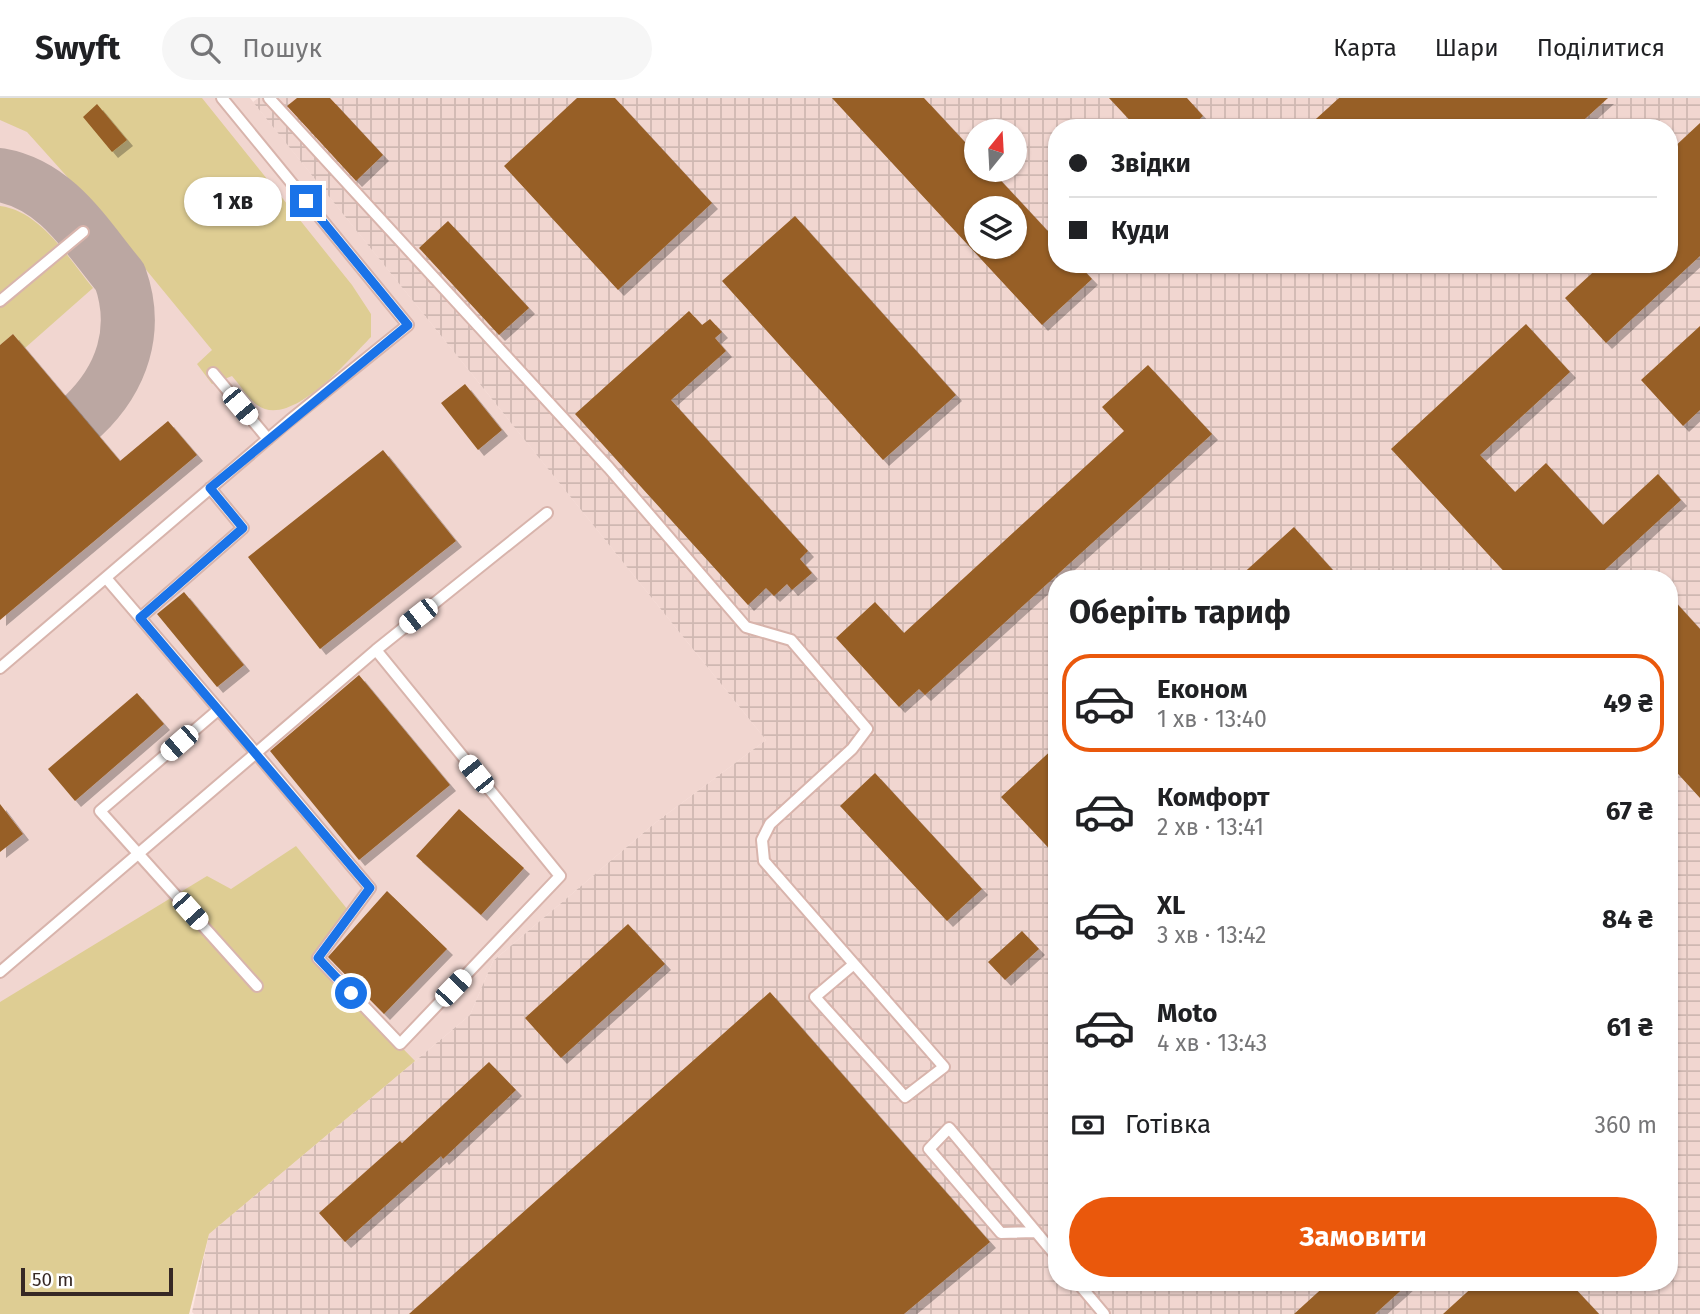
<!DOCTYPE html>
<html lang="uk">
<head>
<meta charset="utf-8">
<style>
  body { margin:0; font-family:"Fira Sans",sans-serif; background:#f6f6f6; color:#202124; height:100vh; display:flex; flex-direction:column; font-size:26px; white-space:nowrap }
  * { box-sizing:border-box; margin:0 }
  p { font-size:23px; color:#757577 }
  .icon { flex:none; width:38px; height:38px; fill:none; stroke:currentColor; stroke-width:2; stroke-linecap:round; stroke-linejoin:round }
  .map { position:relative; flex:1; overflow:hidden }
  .sheet { position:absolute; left:1048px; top:472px; width:630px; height:721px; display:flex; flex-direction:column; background:#fff; border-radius:28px; box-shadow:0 2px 5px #0004 }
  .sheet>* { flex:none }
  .guide { position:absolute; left:1048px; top:21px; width:630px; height:154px; border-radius:28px; box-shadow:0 2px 5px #0004; display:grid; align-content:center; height:154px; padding:0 21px; background:#fff }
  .needle { width:46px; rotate:18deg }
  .buttons { position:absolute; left:964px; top:21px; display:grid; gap:14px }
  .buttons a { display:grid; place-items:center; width:63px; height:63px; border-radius:50%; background:#fff; box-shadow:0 2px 5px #0004; font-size:35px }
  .scale { position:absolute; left:21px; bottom:18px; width:152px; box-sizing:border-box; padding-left:7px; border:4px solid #362825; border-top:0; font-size:19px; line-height:24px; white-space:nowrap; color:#362825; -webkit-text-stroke:5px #fff; paint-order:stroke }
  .end { position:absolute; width:32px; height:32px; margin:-16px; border:9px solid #1a73e8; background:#fff; box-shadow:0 0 0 4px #fff }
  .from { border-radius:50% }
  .bubble { position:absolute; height:49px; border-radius:24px; background:#fff; box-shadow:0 2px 5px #0004; font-size:23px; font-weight:700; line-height:49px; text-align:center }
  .car { position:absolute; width:21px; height:42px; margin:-21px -10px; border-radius:9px; box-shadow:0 0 5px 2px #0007; background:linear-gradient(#fff 24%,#345 0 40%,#fff 0 76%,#345 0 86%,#fff 0) }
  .guide b { display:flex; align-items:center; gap:24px; height:66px; font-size:26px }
  .guide b+b { border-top:2px solid #e0e0e0 }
  .guide i { width:18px; height:18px; background:#202124 }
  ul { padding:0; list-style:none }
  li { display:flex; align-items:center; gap:21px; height:98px; margin:0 14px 10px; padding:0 7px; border:4px solid transparent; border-radius:28px }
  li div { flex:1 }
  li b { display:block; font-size:26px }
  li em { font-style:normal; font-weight:700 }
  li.current { border-color:#ea580c }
  li>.icon { width:63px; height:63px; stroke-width:1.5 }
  h2 { padding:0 21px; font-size:32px; line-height:84px }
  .pay { display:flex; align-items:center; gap:18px; height:77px; padding:0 21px; font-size:26px }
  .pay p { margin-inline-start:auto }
  .action { display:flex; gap:14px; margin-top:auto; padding:14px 21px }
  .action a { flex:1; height:80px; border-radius:42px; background:#ea580c; color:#fff; font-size:28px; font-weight:700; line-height:80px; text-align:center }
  header { display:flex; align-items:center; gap:42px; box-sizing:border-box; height:98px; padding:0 35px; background:#fff; border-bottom:2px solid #e0e0e0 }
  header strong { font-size:33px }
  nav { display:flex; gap:38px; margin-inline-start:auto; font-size:24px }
  .search { width:490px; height:63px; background:#f6f6f6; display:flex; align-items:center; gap:18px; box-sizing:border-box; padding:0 24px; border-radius:38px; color:#757577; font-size:26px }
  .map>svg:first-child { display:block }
  .built { fill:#f1d6d0 }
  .industrial { fill:url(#industrial-grid); fill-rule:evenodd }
  .grass { fill:#decd93 }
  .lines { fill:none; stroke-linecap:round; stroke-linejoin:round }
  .taxiway { stroke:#bba7a2; stroke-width:54 }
  .building { fill:#975f25; fill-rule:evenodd; filter:url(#shadow) }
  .service-casing { stroke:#d8b4ac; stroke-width:14 }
  .service { stroke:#fff; stroke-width:10 }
  .route { stroke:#1a73e8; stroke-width:9 }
</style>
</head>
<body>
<header>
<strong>Swyft</strong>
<div class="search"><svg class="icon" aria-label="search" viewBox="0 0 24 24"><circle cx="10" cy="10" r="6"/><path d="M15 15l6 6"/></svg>Пошук</div>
<nav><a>Карта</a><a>Шари</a><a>Поділитися</a></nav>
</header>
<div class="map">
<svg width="1700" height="1216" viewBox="0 0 1700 1216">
  <defs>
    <pattern id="industrial-grid" width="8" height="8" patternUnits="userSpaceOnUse" patternTransform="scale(1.75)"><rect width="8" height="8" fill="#f1d6d0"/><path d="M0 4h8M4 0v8" fill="none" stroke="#cfb8b2"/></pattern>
    <filter id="shadow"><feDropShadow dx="6" dy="6" stdDeviation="0" flood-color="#0004"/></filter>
  </defs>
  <rect width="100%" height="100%" fill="#fde6e1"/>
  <path class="built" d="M0,0H250L766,642L655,725L493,863L470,917L209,1136L189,1216H0Z"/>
  <path class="industrial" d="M258,0H1700V1216H194L192,1214L209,1136L470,917L493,863L655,725L766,642L253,4ZM1057,30H1670V166H1057ZM976,33H1015V72H976ZM976,110H1015V149H976ZM1057,481H1670V1185H1057Z"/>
  <path class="grass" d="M0,0H202L352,187L371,216V239C349,261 291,332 257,307C248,300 240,287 232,278L212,286L197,266L212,252L97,112L27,34L0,22Z
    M0,108C41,113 69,161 93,190L25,250L13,236L0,247Z
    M296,748L348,812L312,857L415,963L209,1136L189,1216H0V904L207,778L231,791Z"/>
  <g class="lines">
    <path class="taxiway" d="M0,77C57,87 86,138 120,179C139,232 122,281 83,318"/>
  </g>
  <path class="building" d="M297,0H330L383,57L356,83L287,8Z
    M577,0H615L712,105L618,192L504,68Z
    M832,0H924L976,56V72H991L1057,143V166H1078L1092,181L1042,227ZM976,110H1015V149H976Z
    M1109,0H1187L1203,18L1190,30H1137Z
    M1339,0H1608L1575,30H1306Z
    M97,6L127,42L112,54L83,19Z
    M1700,25V158L1606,245L1565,200L1602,166H1670V53Z
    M795,118L956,297L883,362L722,183Z
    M448,123L529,210L499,237L419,150Z
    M689,213L702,227L710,221L722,234L715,240L726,253L671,302L808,453L800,461L812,475L792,492L787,486L774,498L766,490L748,507L575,316Z
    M1526,226L1570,274L1480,357L1515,394L1546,365L1603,427L1658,376L1681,402L1595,481H1511L1391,351Z
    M1700,228V312L1683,328L1641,282Z
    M13,236L120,363L168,323L197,357L0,522V247Z
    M1148,267L1212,336L925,597L919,591L899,609L836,540L875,504L904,535L1124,333L1102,309Z
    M465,286L502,332L478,352L441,305Z
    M383,352L456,443L320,551L248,459Z
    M1294,429L1341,481H1237Z
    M184,494L244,567L217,589L157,516Z
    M1670,498L1700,531V700L1670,667Z
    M359,577L450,687L359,762L270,653Z
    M137,595L164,626L75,703L48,671Z
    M1057,647V759L1001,699Z
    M875,675L982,791L947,823L840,708Z
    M0,706L23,736L0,754Z
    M459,711L524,770L481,817L416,758Z
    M387,793L447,851L384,916L328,859Z
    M628,826L665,866L561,960L525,920Z
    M1022,833L1039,851L1005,882L988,864Z
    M770,894L990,1144L904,1216H409Z
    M489,964L516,992L443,1061L441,1058L345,1144L319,1115L400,1043L402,1045Z
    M1328,1185H1409L1375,1216H1294Z
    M1477,1185H1570L1599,1216H1443Z"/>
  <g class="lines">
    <defs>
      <path id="service" d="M269,0L609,370L746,529L791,542L867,631L852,651L770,726L762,742L764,763L944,969L905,999L815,899L854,866
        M0,203L83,134
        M213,275L268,341
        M106,480L256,655L376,552L547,415
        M140,520L243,430L210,390
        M0,570L289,323L408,227L222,0
        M218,612L100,713L257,888
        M0,874L256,655L370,790L318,860L400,946L560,778L376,552
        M1036,1134L1001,1135L929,1051L949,1030L1057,1159
        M1078,1185L1104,1216"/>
    </defs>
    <use href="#service" class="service-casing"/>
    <use href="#service" class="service"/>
  </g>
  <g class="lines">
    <path class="route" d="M306,103L408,227L210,390L243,430L140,520L370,790L318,860L351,895"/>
  </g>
</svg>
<div class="buttons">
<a><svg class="needle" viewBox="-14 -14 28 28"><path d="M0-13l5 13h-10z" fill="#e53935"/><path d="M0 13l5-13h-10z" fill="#757577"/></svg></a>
<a><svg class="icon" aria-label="layers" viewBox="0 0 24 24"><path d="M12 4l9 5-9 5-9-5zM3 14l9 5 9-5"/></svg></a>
</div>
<div class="scale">50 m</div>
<i class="end from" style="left:351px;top:895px"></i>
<i class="end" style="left:306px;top:103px"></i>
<div class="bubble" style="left:184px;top:79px;width:98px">1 хв</div>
<i class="car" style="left:240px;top:308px;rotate:140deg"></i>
<i class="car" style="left:418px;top:518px;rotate:232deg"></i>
<i class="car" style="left:179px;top:645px;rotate:229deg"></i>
<i class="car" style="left:476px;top:676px;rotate:321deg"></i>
<i class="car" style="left:190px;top:813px;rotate:138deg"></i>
<i class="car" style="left:453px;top:890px;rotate:44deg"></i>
<div class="guide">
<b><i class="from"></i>Звідки</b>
<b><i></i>Куди</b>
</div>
<section class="sheet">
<h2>Оберіть тариф</h2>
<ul>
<li class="current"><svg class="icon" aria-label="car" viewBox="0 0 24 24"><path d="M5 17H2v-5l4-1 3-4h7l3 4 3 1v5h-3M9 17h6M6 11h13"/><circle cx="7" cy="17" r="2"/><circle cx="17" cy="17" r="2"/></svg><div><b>Економ</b><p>1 хв · 13:40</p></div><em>49 ₴</em></li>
<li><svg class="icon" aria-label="car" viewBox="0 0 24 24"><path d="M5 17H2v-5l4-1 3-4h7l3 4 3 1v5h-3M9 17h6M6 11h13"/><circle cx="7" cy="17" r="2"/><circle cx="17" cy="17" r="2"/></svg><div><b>Комфорт</b><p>2 хв · 13:41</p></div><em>67 ₴</em></li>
<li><svg class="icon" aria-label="car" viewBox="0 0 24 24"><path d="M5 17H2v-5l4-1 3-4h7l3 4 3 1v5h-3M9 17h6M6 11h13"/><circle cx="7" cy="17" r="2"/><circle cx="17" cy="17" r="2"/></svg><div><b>XL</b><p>3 хв · 13:42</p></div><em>84 ₴</em></li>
<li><svg class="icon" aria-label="car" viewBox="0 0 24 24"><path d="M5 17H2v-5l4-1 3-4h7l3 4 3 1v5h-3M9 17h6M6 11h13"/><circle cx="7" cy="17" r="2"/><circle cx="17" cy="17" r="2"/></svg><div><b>Moto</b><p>4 хв · 13:43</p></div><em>61 ₴</em></li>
</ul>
<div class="pay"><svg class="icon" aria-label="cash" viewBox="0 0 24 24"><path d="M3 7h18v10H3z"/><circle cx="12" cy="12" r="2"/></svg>Готівка<p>360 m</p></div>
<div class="action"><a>Замовити</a></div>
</section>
</div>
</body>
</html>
